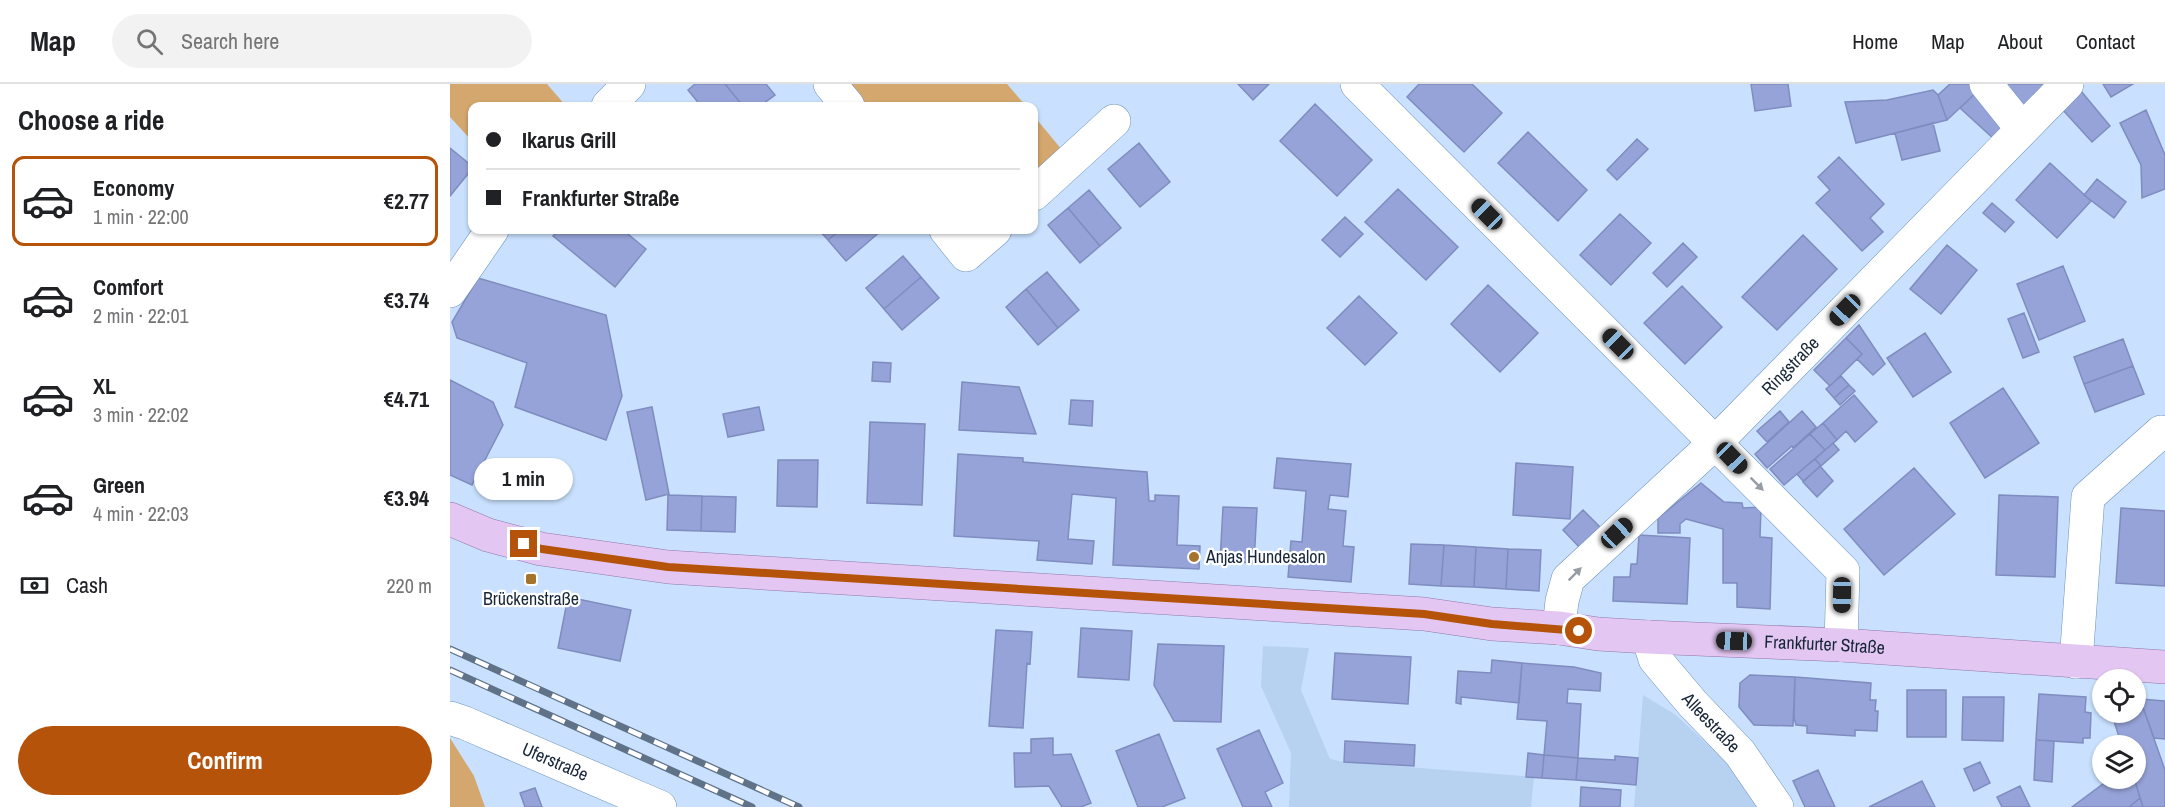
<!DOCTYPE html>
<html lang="en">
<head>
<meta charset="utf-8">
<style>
  body { margin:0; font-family:"Archivo Narrow",sans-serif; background:#f2f2f2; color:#202124; height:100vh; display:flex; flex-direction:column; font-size:22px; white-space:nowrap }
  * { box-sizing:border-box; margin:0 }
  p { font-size:20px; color:#757577 }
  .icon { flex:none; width:33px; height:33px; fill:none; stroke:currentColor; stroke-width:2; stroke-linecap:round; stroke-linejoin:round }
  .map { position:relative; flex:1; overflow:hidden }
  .details { display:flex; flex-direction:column; background:#fff; width:450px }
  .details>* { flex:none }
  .banner { position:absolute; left:18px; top:18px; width:570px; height:132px; border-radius:12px; box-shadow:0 2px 4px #0004; display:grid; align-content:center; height:132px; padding:0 18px; background:#fff }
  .controls { position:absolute; left:1642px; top:585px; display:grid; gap:12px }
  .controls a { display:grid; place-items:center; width:54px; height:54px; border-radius:50%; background:#fff; box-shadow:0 2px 4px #0004; font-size:30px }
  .end { position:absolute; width:27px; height:27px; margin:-14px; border:8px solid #b45309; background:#fff; box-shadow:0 0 0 3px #fff }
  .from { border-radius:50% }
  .bubble { position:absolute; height:42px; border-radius:21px; background:#fff; box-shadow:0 2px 4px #0004; font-size:20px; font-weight:800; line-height:42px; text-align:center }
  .car { position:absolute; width:18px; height:36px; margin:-18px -9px; border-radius:8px; box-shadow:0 0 4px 2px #0007; background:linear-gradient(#222 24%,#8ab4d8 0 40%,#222 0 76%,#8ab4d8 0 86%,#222 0) }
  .banner b { display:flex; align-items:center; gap:21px; height:57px; font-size:22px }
  .banner b+b { border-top:2px solid #e0e0e0 }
  .banner i { width:15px; height:15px; background:#202124 }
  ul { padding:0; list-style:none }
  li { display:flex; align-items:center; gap:18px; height:90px; margin:0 12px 9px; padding:0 6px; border:3px solid transparent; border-radius:12px }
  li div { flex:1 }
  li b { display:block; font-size:22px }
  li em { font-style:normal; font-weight:800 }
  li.active { border-color:#b45309 }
  li>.icon { width:54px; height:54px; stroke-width:1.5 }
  h2 { padding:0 18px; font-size:27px; line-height:72px }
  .pay { display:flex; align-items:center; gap:15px; height:66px; padding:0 18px; font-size:22px }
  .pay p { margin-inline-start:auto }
  .action { display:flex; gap:12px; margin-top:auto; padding:12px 18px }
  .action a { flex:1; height:69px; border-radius:36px; background:#b45309; color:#fff; font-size:24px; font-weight:800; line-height:69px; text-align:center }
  header { display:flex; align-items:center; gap:36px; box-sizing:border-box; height:84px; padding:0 30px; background:#fff; border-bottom:2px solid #e0e0e0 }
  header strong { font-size:28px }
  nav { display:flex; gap:33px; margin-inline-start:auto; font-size:21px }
  .search { width:420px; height:54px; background:#f2f2f2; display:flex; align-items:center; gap:15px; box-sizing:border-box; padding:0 21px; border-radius:33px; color:#757577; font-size:22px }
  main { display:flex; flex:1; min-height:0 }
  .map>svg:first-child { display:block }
  .built { fill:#b7d2f1 }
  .green { fill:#d3a76e }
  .building { fill:#96a3d8; stroke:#7f8cbf; stroke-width:1.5 }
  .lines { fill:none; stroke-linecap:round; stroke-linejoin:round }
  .minor-casing { stroke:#6c91bd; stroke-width:34 }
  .major-casing { stroke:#8f77ab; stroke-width:34 }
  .minor { stroke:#fff; stroke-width:33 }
  .major { stroke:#e3c7f2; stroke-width:33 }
  .rail-casing { stroke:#5f7288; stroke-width:7 }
  .rail { stroke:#fff; stroke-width:4.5; stroke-dasharray:14; stroke-linecap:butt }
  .oneway { fill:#979da5 }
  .route { stroke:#b45309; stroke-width:8 }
  .poi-dot { fill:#a57329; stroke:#fff; stroke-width:2 }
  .labels { text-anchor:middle; stroke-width:4.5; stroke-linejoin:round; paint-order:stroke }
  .street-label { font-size:18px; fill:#172638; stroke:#fff }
  .poi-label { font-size:18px; fill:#172638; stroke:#fff; text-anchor:start }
</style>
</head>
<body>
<header>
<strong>Map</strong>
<div class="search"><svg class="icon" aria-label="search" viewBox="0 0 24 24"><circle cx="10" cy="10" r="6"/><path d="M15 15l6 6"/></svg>Search here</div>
<nav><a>Home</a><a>Map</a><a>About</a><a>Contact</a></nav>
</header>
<main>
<section class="details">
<h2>Choose a ride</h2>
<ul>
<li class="active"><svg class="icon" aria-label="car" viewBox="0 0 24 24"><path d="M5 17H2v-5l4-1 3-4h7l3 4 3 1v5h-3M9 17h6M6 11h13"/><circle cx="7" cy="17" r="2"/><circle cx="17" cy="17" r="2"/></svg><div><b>Economy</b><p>1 min · 22:00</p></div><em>€2.77</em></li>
<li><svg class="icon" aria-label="car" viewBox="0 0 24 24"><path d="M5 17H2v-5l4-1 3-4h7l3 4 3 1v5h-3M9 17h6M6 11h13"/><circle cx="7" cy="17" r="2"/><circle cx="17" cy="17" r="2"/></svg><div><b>Comfort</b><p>2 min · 22:01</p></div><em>€3.74</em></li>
<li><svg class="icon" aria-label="car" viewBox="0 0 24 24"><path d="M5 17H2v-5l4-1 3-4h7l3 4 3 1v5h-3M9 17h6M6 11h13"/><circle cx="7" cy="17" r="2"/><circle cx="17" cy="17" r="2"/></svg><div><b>XL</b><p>3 min · 22:02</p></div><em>€4.71</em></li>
<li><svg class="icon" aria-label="car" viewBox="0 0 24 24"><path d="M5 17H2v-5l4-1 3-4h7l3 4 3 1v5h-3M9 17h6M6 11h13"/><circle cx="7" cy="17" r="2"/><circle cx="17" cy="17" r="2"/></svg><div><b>Green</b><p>4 min · 22:03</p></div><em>€3.94</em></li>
</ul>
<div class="pay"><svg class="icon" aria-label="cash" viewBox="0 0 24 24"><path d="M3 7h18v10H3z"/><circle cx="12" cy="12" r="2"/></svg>Cash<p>220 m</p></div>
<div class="action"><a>Confirm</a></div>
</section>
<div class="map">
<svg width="1715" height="723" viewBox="0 0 1715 723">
  <rect width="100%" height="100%" fill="#c9e1fe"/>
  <path class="built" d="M813,562L859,564L851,606L880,675L894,678L1084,693L1081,723H839L841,669L811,602Z
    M1193,611L1226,631L1306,706L1311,723H1184Z"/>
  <path class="green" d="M0,0H97L116,22H22V57L0,33Z
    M398,0H557L576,22H416Z
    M584,32L612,66L584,90Z
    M0,654L24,692L35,723H0Z"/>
  <path class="building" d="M245,0H275L293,22H251L238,6Z
    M275,0H316L325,11L310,22H293Z
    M788,0H819L803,16Z
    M969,0H1022L1052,29L1014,68L957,13Z
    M1301,0H1338L1341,22L1305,27Z
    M1500,0H1523L1529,6L1497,36L1488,11Z
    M1546,0H1604L1567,30Z
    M1653,0H1683L1661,13Z
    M1483,6L1488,11L1497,36L1406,59L1395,18L1437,16Z
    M1529,6L1562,39L1545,56L1510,24Z
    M1631,7L1660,42L1642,58L1612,25Z
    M865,20L922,76L887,112L830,57Z
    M1696,26L1715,71V105L1692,114L1691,81L1670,39Z
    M1483,39L1490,67L1452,76L1445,49Z
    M1078,48L1137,106L1108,137L1048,79Z
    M1187,55L1198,65L1167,96L1157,86Z
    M689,59L720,98L690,123L658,85Z
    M0,64L22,82V85L0,112Z
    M1389,73L1434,120L1420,134L1433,148L1412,167L1366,119L1380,106L1368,93Z
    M1600,79L1641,117L1607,154L1566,116Z
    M1647,95L1676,118L1664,134L1634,111Z
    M948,105L1008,163L976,196L915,138Z
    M639,106L671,144L650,162L618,124Z
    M1542,119L1564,138L1555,148L1533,129Z
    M618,124L650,162L630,179L598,141Z
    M1170,130L1201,159L1161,201L1130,171Z
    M895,133L913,150L890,173L872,156Z
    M109,146H173L196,165L165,203L103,152Z
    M369,146H390L378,156Z
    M390,146H432L396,177L378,156Z
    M1353,151L1387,185L1327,246L1292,213Z
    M1233,159L1247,173L1217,203L1203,189Z
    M1497,161L1527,186L1491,230L1460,205Z
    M453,172L471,193L434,225L416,204Z
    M1613,182L1635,237L1589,256L1567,200Z
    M597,188L629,226L608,244L576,205Z
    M471,193L489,214L452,246L434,225Z
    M28,194L156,231L172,312L156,356L65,323L77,279L7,254L2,238Z
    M1038,201L1088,249L1050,288L1001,240Z
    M1232,202L1272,243L1235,280L1194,239Z
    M576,205L608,244L588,261L556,223Z
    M909,212L947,249L915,281L877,244Z
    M1574,229L1589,268L1573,274L1558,235Z
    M1409,241L1435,280L1423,291L1407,275L1412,270L1396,254Z
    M1475,249L1501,288L1463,313L1437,274Z
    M1396,254L1412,270L1380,302L1364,286Z
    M1673,255L1683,282L1634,300L1624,273Z
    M423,278L441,279L440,298L422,297Z
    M1683,282L1694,310L1645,328L1634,300Z
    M1391,292L1399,301L1384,314L1376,305Z
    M0,296L43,318L53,341L22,401L0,391Z
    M512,298L569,303L586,350L509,346Z
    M1399,301L1405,307L1390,321L1384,314Z
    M1553,304L1589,359L1535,394L1500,339Z
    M1404,311L1427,338L1405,358L1396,347L1387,356L1373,339Z
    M621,316L643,317L642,342L619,340Z
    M202,323L219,410L196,416L177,328Z
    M309,323L314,346L278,353L273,330Z
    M1330,327L1339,338L1317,358L1307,347Z
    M1352,327L1366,343L1343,364L1342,362L1317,384L1305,370Z
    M420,338L475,340L472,421L417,419Z
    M1373,339L1387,356L1375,366L1360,350Z
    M1360,350L1375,366L1334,401L1320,385Z
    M1383,359L1389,366L1371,382L1365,375Z
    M508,370L573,374V378L697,388L699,417H705V411L729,412L727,461L750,462L749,485L663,481L666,414L622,410L618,455L644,457L642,480L587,476L589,457L504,452Z
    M827,374L901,380L898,413L880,411L878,425L896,427L893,462L904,463L901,498L838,493L841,457L852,458L856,407L824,404Z
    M1365,375L1371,382L1353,397L1347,390Z
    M328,376H368L367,423L327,422Z
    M1066,379L1123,383L1120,435L1063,431Z
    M1370,382L1383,397L1367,413L1353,398Z
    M1464,384L1505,430L1434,491L1394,445Z
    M1251,399L1274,418L1292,419L1293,424L1311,423L1310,453L1322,454L1320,525L1287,523V499H1273V445L1236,435L1230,440V449H1208V434Z
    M218,411L252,412L251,447L217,446Z
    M1549,411L1608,413L1605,493L1546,491Z
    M252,412L286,413L285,448L251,447Z
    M773,423L807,424L804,479L770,477Z
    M1671,424L1715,427V502L1666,499Z
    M1133,426L1152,445L1131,465L1113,446Z
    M1189,451L1240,454L1237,520L1163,517L1164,493H1180L1181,480H1187Z
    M961,460L994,461L991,502L959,500Z
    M994,461L1026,463L1024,503L991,502Z
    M1026,463L1058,465L1056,505L1024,503Z
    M1058,465L1091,466L1089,507L1056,505Z
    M118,513L181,526L170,577L108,564Z
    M631,544L682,547L679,596L628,593Z
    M546,546L582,548L580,580L577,579L573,644L539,642Z
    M708,560L774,562L771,638L724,637L704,601Z
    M885,569L961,573L958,620L882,615Z
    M1042,576L1072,579L1069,619L1011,613V620L1006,619L1008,587L1041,589Z
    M1072,579L1124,583L1151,589L1150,607L1118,605L1117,619L1131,620L1128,674L1094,671L1097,637L1067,635Z
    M1300,591L1345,593L1343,642L1304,641L1289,623L1290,599Z
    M1345,593L1421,599L1420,616H1426L1425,627H1428L1427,647L1405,646V652L1357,649V642L1346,641L1344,634Z
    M1457,606H1496V653H1457Z
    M1589,610L1636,613L1635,628L1641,629L1640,654H1633V659L1586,656Z
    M1513,613H1554L1553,657L1512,656Z
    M1686,615H1690L1715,686V723H1693L1684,694H1686V662H1672L1661,628H1686Z
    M1690,615L1715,617V655L1704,654Z
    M809,646L833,699L815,708L822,723H793L767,665Z
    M709,650L735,714L712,723H688L666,667Z
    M603,654V671L621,670L641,719L631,723H612L599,702L565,703L564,669H581V655Z
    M1586,656L1604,657L1602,698L1584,696Z
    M895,657L965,661L964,682L894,678Z
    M1078,669L1094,671L1092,694L1076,693Z
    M1094,671L1128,674L1126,696L1092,694Z
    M1165,672L1188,674L1186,701L1126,696L1128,674L1165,676Z
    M1530,678L1540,699L1524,707L1514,685Z
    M1368,686L1385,723H1355L1343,697Z
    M1661,694H1684L1690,714L1679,723H1622Z
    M1472,697L1485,723H1419Z
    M1570,702L1580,723H1552L1547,713Z
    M1131,703L1171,706L1170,723H1130Z
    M85,704L92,723H75L70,709Z
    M1690,714L1693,723H1679Z"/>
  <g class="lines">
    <defs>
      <g id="minor">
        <path d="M380,0L398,22"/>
        <path d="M907,0L1393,487L1391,561"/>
        <path d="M1536,0L1572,45"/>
        <path d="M158,22L179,0"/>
        <path d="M584,110L664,37"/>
        <path d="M496,146L516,171L545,146"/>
        <path d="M0,207L42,146"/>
        <path id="s1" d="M1109,544L1112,517L1118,495L1266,358L1617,0"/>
        <path id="s2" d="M1198,553L1205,575L1243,620L1290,669L1327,723"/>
        <path d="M1626,578L1638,413L1711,348"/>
        <path id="s3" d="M0,634L15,639L210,723"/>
      </g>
      <g id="major">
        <path id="s4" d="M0,435L38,451L91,465L218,483L974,530L1042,540L1109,544L1148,550L1198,553L1391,561L1715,583"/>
      </g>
    </defs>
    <use href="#minor" class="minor-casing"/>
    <use href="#major" class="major-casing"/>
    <use href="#minor" class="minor"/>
    <use href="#major" class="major"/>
    <defs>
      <path id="rail" d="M0,565L349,723
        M0,586L302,723"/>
    </defs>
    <use href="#rail" class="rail-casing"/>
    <use href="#rail" class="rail"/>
  </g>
  <defs><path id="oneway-solid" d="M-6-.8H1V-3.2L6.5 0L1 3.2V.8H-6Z" transform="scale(1.5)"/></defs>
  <g class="oneway">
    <use href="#oneway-solid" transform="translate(1307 400) rotate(45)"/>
    <use href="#oneway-solid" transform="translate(1125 490) rotate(-45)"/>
  </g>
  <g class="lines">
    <path class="route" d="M74,460L92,465L218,483L974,530L1042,540L1129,547"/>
  </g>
  <g class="poi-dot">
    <circle cx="744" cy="473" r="6"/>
    <rect x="75" y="489" width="12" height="12" rx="3"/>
  </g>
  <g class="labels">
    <g class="street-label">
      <text dy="6" stroke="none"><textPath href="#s1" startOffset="358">Ringstraße</textPath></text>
      <text dy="6" stroke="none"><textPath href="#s4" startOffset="1384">Frankfurter Straße</textPath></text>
      <text dy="6" stroke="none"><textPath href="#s2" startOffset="108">Alleestraße</textPath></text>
      <text dy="6" stroke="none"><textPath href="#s3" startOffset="114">Uferstraße</textPath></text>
    </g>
    <g class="poi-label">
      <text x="756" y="479">Anjas Hundesalon</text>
      <text x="81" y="521" text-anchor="middle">Brückenstraße</text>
    </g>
  </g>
</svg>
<div class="controls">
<a><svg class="icon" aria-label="locate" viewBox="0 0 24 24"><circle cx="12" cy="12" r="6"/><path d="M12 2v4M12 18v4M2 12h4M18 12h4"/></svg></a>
<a><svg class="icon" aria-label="layers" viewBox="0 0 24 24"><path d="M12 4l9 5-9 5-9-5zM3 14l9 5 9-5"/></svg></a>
</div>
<i class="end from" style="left:1129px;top:547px"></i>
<i class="end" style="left:74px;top:460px"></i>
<div class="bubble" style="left:24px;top:374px;width:99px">1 min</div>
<i class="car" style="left:1037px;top:130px;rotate:315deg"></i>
<i class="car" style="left:1395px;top:226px;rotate:224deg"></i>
<i class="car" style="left:1168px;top:260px;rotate:315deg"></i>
<i class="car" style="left:1282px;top:374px;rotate:136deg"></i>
<i class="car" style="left:1167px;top:449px;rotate:47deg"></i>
<i class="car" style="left:1392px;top:511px;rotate:181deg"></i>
<i class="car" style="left:1284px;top:557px;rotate:272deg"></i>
<div class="banner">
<b><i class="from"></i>Ikarus Grill</b>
<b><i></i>Frankfurter Straße</b>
</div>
</div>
</main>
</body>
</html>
